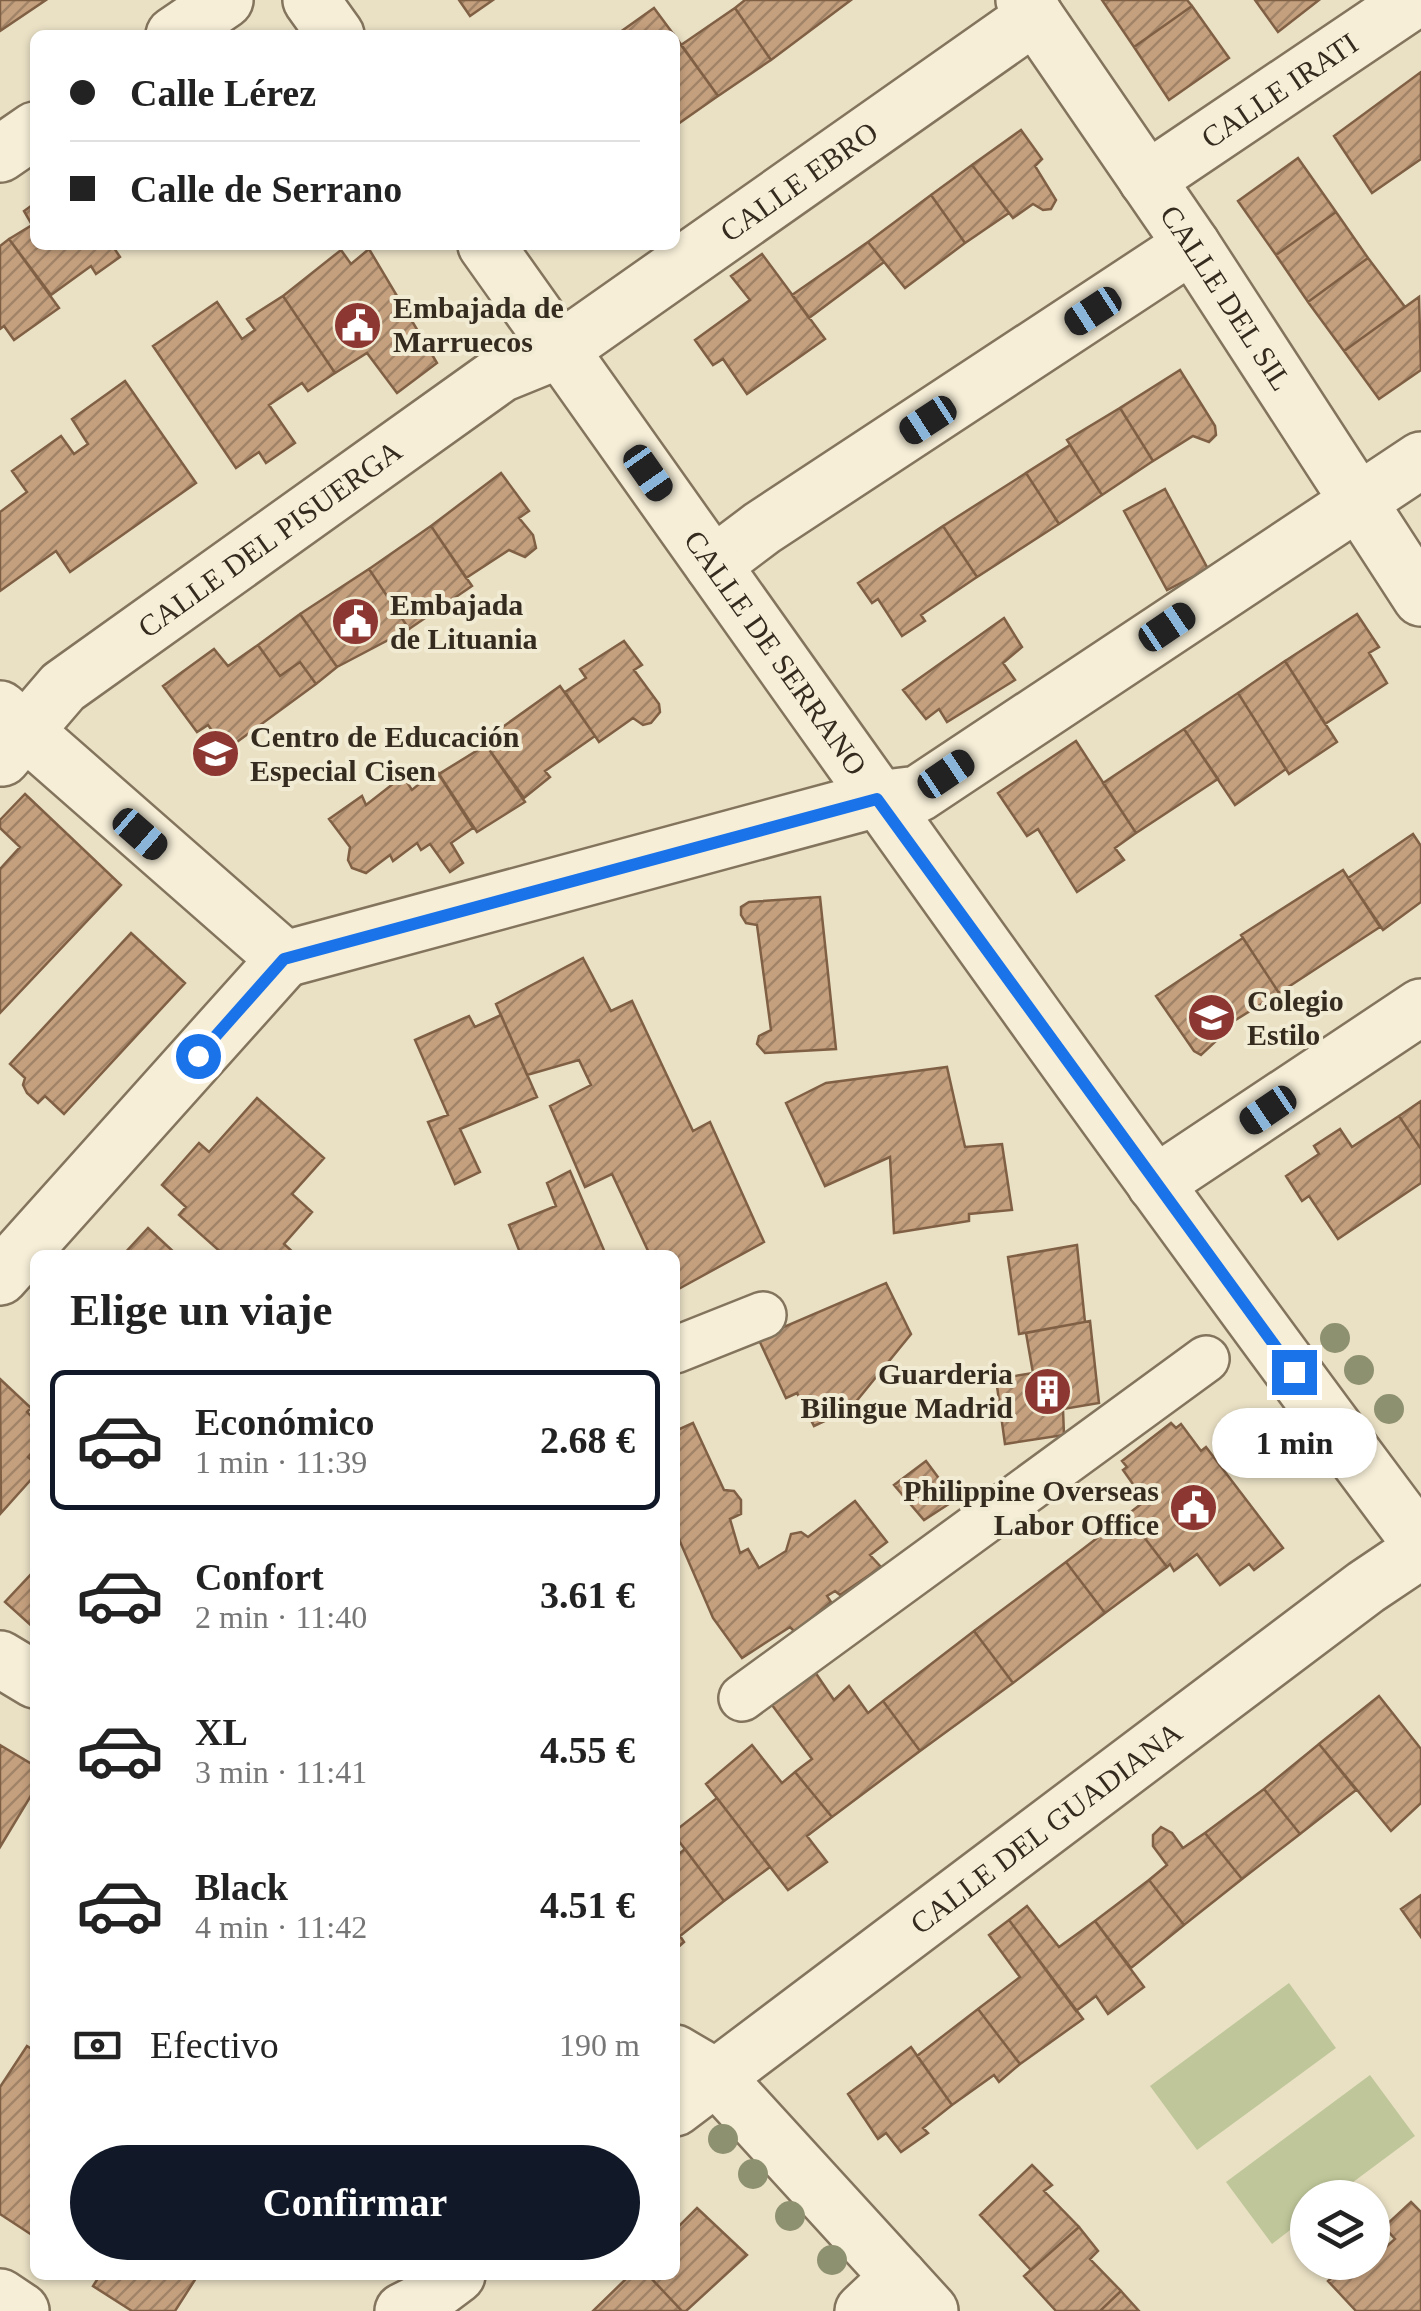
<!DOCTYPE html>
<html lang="es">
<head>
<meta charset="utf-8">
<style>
  body { margin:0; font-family:"Times New Roman",serif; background:#f6f6f6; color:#222; height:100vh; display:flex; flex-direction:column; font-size:38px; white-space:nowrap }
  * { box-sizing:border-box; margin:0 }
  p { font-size:32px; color:#767676 }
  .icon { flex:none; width:55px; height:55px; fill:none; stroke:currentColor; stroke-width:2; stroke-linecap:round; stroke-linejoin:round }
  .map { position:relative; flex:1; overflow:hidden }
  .drawer { position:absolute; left:30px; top:1250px; width:650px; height:1030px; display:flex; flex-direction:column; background:#fff; border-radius:15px; box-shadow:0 2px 8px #0004 }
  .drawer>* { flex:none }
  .guide { position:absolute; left:30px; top:30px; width:650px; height:220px; border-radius:15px; box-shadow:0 2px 8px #0004; display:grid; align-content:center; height:220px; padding:0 40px; background:#fff }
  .buttons { position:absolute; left:1290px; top:2180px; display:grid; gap:20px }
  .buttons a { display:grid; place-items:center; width:100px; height:100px; border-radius:50%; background:#fff; box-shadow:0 2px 8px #0004; font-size:50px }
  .end { position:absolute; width:45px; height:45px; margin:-22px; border:12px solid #1a73e8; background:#fff; box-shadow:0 0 0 5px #fff }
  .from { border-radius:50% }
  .bubble { position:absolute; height:70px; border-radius:35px; background:#fff; box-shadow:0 2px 8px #0004; font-size:32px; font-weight:700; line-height:70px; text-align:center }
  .car { position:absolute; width:30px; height:60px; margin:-30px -15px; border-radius:12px; box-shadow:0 0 8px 2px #0007; background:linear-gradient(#222 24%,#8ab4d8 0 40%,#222 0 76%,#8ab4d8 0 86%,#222 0) }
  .guide b { display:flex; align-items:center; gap:35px; height:95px; font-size:38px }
  .guide b+b { border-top:2px solid #e0e0e0 }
  .guide i { width:25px; height:25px; background:#222 }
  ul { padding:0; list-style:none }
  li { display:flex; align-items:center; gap:30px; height:140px; margin:0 20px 15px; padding:0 20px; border:5px solid transparent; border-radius:15px }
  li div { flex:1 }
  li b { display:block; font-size:38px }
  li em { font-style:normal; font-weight:700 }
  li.on { border-color:#111827 }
  li>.icon { width:90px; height:90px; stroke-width:1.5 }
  h2 { padding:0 40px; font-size:45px; line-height:120px }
  .pay { display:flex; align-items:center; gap:25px; height:110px; padding:0 40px; font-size:38px }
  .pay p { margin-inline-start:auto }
  .button { display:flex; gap:20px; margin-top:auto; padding:20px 40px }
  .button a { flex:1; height:115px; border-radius:60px; background:#111827; color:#fff; font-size:40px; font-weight:700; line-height:115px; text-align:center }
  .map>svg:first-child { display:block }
  .pitch { fill:#bfc79a }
  .building { fill:url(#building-hatch); stroke:#806045; stroke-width:2.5 }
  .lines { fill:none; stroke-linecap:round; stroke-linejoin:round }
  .pedestrian-casing { stroke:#83745d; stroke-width:50 }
  .minor-casing { stroke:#83745d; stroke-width:60 }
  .tertiary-casing { stroke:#83745d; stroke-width:60 }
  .pedestrian { stroke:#f6eed7; stroke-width:45 }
  .minor { stroke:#f6eed7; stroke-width:55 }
  .tertiary { stroke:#f6eed7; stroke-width:55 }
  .tree { fill:#8e916f }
  .route { stroke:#1a73e8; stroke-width:12 }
  .labels { text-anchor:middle; stroke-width:8; stroke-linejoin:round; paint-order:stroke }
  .street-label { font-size:30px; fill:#352b1f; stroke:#f2ebd4 }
  .poi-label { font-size:30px; font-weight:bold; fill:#352b1f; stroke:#f2ebd4; text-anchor:start }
</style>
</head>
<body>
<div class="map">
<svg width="1421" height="2311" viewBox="0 0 1421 2311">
  <defs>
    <pattern id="building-hatch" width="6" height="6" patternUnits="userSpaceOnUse" patternTransform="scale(2.5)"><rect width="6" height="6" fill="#c5a07e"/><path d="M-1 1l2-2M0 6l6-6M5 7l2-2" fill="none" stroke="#a18367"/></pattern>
  </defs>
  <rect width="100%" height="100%" fill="#eae1c5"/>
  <path class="pitch" d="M1289,1983L1336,2048L1197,2150L1150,2086Z
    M1370,2075L1415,2136L1333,2197L1308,2198L1307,2217L1272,2244L1226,2182Z"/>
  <path class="building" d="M0,0H46L0,31Z
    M459,0H493L470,16Z
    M745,0H851L771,60L735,8Z
    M1102,0H1187L1192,6L1134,47Z
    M1255,0H1319L1278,32Z
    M1192,6L1229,58L1169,100L1134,47Z
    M654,8L674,35H616Z
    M735,8L771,60L718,96L681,45Z
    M675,36L718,96L675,126Z
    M1421,72V159L1372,193L1334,136Z
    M1021,130L1042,159L1035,166L1056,200L1051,209L1043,210L1033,204L1013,218L972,165Z
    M1298,158L1336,212L1276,255L1238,201Z
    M972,165L1009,213L965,243L931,195Z
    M931,195L965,243L905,288L868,242Z
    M31,206L35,212V245H112L120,257L96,274L91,266L51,295L9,239L32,225L24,211Z
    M1336,212L1368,258L1308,302L1276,255Z
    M9,239L59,308L14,340L4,326L0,329V246Z
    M868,242L884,262L809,318L792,295Z
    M369,249L437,363L397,393L367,353L335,373L283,296L341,250L351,264Z
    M762,254L825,339L747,394L723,359L713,365L695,340L750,300L731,276Z
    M1368,258L1405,307L1344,351L1308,302Z
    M283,296L335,373L308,391L302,383L269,405L295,443L266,463L259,452L236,468L153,346L217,302L242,339L255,330L247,319Z
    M1419,297L1421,370L1379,399L1344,351Z
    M1180,370L1215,426L1216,435L1209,442L1193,436L1153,461L1120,408Z
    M125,381L196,483L70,572L56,551L0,591V512L27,492L12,471L61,436L74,454L88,444L72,419Z
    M1120,408L1153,461L1102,495L1067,440Z
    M1070,445L1102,495L1059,524L1026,473Z
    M501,473L529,511L519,518L533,535L536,548L525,557L509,550L466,578L431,526Z
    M1026,473L1059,524L977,577L943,526Z
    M1165,489L1208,569L1167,590L1124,511Z
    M431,526L472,586L409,629L369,569Z
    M943,526L977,577L921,615L925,621L902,636L878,599L872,603L858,583Z
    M369,569L409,629L337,667L300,614Z
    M300,614L337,667L316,684L300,662L280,676L258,645Z
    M1357,614L1379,647L1369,653L1387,683L1325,724L1285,661Z
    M1004,618L1022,647L1003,663L1015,680L947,722L939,709L926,719L903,690Z
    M624,641L642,665L634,670L659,704L660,712L651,723L643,725L633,718L599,742L565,692L586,678L580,669Z
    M258,645L280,676L300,662L316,684L226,750L208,725L197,732L163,686L214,649L228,666Z
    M1285,661L1337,742L1289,774L1238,693Z
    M560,686L595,736L545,771L550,777L524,798L483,741Z
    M1238,693L1286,769L1235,805L1184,729Z
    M1184,729L1218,779L1136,833L1103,783Z
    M1076,741L1136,833L1115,848L1124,860L1077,892L1038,829L1027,836L998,793Z
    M486,745L525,802L477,832L439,774Z
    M436,770L473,828L451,843L463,863L450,872L430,844L421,850L417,843L393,861L390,855L366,873L352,868L348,860L350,847L329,819L362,796L366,805L403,776L412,790Z
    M25,794L121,885L0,1013V869L20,847L0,828V820Z
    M1413,834L1421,846V902L1383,930L1348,878Z
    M1343,870L1380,927L1279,993L1241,935Z
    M820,897L836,1049L765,1053L757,1044L759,1036L771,1030L757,925L746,923L741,915V907L749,902Z
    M131,933L185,983L64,1114L45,1096L38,1103L27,1093L23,1085L25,1078L10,1064Z
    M1243,938L1279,993L1213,1034L1216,1041L1201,1055L1194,1051L1156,996Z
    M583,958L611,1011L632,1001L693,1131L710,1122L764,1242L675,1291V1255H650L612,1174L585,1187L550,1106L591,1085L579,1060L527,1075L496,1004Z
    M501,1015L537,1097L460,1129L480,1172L455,1184L428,1122L448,1115L415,1040L469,1016L475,1027Z
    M947,1067L965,1147L1002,1144L1012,1210L969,1214V1221L894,1233L890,1157L825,1186L786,1103L826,1083Z
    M257,1098L324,1158L292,1194L312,1212L284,1244L296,1255H224L179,1215L186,1207L162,1185L199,1143L209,1152Z
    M1421,1101V1149L1399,1116Z
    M1399,1116L1421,1149V1183L1338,1239L1309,1196L1302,1201L1286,1176L1319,1154L1314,1146L1340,1129L1352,1147Z
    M570,1171L606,1255H521L509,1225L556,1206L547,1183Z
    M148,1228L177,1255H123Z
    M1077,1245L1085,1322L1019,1334L1008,1257Z
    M886,1283L911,1334L850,1409L814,1426L797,1393L786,1398L758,1338Z
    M1090,1321L1099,1403L1063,1409L1064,1435L1005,1444L996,1379L1033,1373L1026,1333Z
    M0,1379L31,1408L27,1412L35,1420V1449L28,1457L35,1463V1475L1,1513Z
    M693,1423L724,1490L734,1491L741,1500V1514L730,1519L740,1553L748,1549L759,1568L786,1551L791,1534L801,1532L808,1537L855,1501L887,1542L870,1555L881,1567L840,1595L835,1591L827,1596L831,1602L795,1632L790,1627L742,1658L713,1618L675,1530V1431Z
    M1171,1423L1176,1428L1181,1424L1201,1451L1206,1447L1283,1548L1254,1570L1249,1564L1220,1585L1197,1554L1174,1571L1170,1564L1167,1567L1127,1515L1145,1501L1123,1470L1127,1467L1122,1461Z
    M926,1461L955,1500L924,1520L894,1485Z
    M1127,1515L1167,1567L1105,1613L1066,1562Z
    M1066,1562L1105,1613L1013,1683L974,1631Z
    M35,1570V1629L5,1602Z
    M974,1631L1013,1683L920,1751L883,1701Z
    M815,1672L834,1700L849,1686L868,1713L883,1701L920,1751L832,1817L795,1772L812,1759L772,1705Z
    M1379,1696L1421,1749V1803L1391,1831L1319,1744Z
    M1319,1744L1356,1790L1300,1834L1264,1789Z
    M0,1745L35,1766V1789L0,1847Z
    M752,1745L782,1783L795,1772L832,1817L807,1836L827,1862L788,1890L706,1784Z
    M1264,1789L1300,1834L1242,1879L1205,1833Z
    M717,1798L770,1867L724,1901L675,1836V1831Z
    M1161,1827L1172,1833L1183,1848L1205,1833L1242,1879L1184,1925L1149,1880L1167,1865L1153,1846V1835Z
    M685,1849L724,1901L680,1936L684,1942L675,1950V1857Z
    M1149,1880L1184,1925L1131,1968L1095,1921Z
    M1421,1895V1937L1401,1909Z
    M1027,1906L1059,1947L1095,1921L1144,1987L1108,2014L1096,1996L1076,2011L1009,1920Z
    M1009,1920L1083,2019L1020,2064L978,2009L1020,1977L989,1935Z
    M978,2009L1020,2064L999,2082L994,2075L952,2105L917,2056Z
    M27,2046L35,2051V2237L0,2214V2087Z
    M911,2047L952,2105L923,2128L928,2133L901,2152L886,2133L878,2139L848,2094Z
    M1032,2165L1052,2185L1044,2191L1079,2227L1031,2270L980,2215Z
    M1411,2202L1421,2212V2311H1356L1328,2281L1348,2262H1372V2250L1377,2255L1395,2239L1384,2227Z
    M697,2208L747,2255L686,2311H682L648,2275H675V2230Z
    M1079,2227L1098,2251L1090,2259L1121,2291L1100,2311H1056L1024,2276Z
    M100,2275H198L175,2311H132L93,2286Z
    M630,2275H648L682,2311H593Z
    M1121,2291L1139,2311H1100Z"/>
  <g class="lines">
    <defs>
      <path id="pedestrian" d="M675,1350L763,1315
        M742,1698L1206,1359"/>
      <g id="minor">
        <path id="s1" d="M1024,0L1192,245L1421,598"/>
        <path d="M174,35L225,0"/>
        <path d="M0,154L35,130"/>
        <path id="s2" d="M1147,180L1414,0"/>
        <path d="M713,565L762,528L1192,245"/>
        <path d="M0,709L285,959L877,799L918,794L1421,460"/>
        <path id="s3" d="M2,758L63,687L501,374L560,350L1035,16"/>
        <path d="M1155,1184L1421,1007"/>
        <path d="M0,1277L285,959"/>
        <path d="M0,1659L35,1680"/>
        <path d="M675,2053L716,2077L930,2311"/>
        <path id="s4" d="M675,2108L1366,1587L1421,1550"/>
        <path d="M0,2297L21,2311"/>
        <path d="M403,2311L421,2302L457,2275"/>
        <path d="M863,2311L899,2277"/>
      </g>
      <g id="tertiary">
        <path d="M311,0L336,35"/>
        <path id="s5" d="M486,245C795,680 1101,1117 1421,1544"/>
      </g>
    </defs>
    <use href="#pedestrian" class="pedestrian-casing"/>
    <use href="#minor" class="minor-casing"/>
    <use href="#tertiary" class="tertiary-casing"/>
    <use href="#pedestrian" class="pedestrian"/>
    <use href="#minor" class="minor"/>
    <use href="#tertiary" class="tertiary"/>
  </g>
  <g class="tree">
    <circle cx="1335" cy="1338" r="15"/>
    <circle cx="1359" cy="1370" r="15"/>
    <circle cx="1389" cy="1409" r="15"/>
    <circle cx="723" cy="2139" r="15"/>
    <circle cx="753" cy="2174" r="15"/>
    <circle cx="790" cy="2216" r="15"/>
    <circle cx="832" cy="2260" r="15"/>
  </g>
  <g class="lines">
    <path class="route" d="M198,1056L284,959L877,799L1294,1372"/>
  </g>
  <defs>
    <symbol id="civic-disc" viewBox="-11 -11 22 22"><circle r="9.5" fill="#8d3732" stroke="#f2ebd4"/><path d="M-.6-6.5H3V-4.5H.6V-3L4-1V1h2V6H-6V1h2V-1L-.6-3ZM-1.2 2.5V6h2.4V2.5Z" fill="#fff"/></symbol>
    <symbol id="school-disc" viewBox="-11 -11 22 22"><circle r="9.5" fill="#8d3732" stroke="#f2ebd4"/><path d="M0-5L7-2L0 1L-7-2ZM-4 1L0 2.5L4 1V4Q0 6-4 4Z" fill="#fff"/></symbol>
    <symbol id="building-disc" viewBox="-11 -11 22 22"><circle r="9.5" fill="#8d3732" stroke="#f2ebd4"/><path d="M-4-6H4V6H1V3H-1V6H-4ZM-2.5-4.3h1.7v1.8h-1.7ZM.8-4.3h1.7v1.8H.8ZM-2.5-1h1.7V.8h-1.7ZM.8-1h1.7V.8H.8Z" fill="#fff"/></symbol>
  </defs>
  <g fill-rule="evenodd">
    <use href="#civic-disc" x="330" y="298" width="55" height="55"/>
    <use href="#civic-disc" x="328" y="594" width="55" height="55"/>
    <use href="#school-disc" x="188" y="726" width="55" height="55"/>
    <use href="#school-disc" x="1184" y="990" width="55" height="55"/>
    <use href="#building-disc" x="1020" y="1364" width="55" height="55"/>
    <use href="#civic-disc" x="1166" y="1480" width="55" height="55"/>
  </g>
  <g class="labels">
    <g class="street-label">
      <text dy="10" stroke="none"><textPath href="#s2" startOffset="160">CALLE IRATI</textPath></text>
      <text dy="10" stroke="none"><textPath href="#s3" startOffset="988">CALLE EBRO</textPath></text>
      <text dy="10" stroke="none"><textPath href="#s1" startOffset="360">CALLE DEL SIL</textPath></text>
      <text dy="10" stroke="none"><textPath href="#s3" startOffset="348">CALLE DEL PISUERGA</textPath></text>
      <text dy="10" stroke="none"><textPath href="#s5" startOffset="500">CALLE DE SERRANO</textPath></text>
      <text dy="10" stroke="none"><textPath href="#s4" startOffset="465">CALLE DEL GUADIANA</textPath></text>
    </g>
    <g class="poi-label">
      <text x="393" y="318">Embajada de<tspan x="393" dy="34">Marruecos</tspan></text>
      <text x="390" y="615">Embajada<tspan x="390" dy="34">de Lituania</tspan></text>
      <text x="250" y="747">Centro de Educación<tspan x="250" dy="34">Especial Cisen</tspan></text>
      <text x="1247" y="1011">Colegio<tspan x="1247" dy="34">Estilo</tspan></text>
      <text x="1013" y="1384" text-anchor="end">Guarderia<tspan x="1013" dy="34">Bilingue Madrid</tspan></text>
      <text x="1159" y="1501" text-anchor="end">Philippine Overseas<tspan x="1159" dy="34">Labor Office</tspan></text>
    </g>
  </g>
</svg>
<div class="buttons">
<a><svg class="icon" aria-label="layers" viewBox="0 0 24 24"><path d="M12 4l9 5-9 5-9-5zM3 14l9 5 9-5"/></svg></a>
</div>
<i class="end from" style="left:198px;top:1056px"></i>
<i class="end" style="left:1294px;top:1372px"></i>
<div class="bubble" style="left:1212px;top:1408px;width:165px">1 min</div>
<i class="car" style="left:1093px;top:311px;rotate:237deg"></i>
<i class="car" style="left:928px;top:420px;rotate:237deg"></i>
<i class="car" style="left:648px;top:473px;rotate:145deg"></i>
<i class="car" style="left:1167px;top:627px;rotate:56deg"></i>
<i class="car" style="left:946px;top:774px;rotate:56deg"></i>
<i class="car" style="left:140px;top:834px;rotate:131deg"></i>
<i class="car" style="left:1268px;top:1110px;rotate:236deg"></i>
<div class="guide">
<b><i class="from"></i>Calle Lérez</b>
<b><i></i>Calle de Serrano</b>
</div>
<section class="drawer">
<h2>Elige un viaje</h2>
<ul>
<li class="on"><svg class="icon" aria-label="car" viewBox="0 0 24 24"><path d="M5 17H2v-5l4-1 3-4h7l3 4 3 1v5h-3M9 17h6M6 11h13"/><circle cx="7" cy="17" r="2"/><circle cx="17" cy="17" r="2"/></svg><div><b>Económico</b><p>1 min · 11:39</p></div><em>2.68 €</em></li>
<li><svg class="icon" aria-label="car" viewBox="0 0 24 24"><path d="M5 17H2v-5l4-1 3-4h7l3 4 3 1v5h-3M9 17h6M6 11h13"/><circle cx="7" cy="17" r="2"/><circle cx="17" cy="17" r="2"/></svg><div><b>Confort</b><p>2 min · 11:40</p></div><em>3.61 €</em></li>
<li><svg class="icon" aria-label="car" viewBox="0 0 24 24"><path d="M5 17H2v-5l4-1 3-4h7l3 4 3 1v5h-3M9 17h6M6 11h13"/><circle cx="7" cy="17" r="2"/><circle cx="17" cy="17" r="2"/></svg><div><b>XL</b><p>3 min · 11:41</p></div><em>4.55 €</em></li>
<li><svg class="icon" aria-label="car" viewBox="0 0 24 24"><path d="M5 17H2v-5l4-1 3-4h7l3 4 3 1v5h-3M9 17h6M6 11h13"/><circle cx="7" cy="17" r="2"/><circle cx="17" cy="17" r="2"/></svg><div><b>Black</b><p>4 min · 11:42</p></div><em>4.51 €</em></li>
</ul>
<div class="pay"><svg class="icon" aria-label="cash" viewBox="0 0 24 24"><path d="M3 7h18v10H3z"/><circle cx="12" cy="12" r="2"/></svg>Efectivo<p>190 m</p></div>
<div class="button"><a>Confirmar</a></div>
</section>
</div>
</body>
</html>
